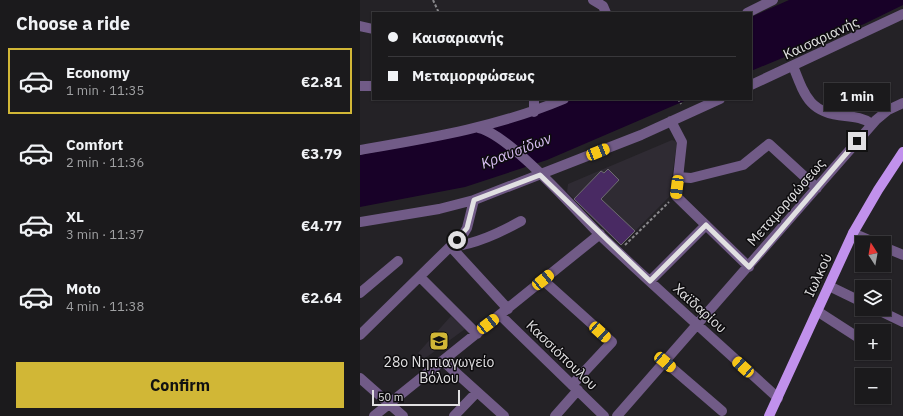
<!DOCTYPE html>
<html lang="en">
<head>
<meta charset="utf-8">
<style>
  body { margin:0; font-family:"IBM Plex Sans",sans-serif; background:#242325; color:#f1f3f6; height:100vh; display:flex; flex-direction:column; font-size:15px; white-space:nowrap }
  * { box-sizing:border-box; margin:0 }
  p { font-size:13px; color:#a0a1a3 }
  .icon { flex:none; width:22px; height:22px; fill:none; stroke:currentColor; stroke-width:2; stroke-linecap:round; stroke-linejoin:round }
  .map { position:relative; flex:1; overflow:hidden }
  .panel { display:flex; flex-direction:column; background:#1b1a1c; width:360px }
  .panel>* { flex:none }
  .guide { position:absolute; left:12px; top:12px; width:380px; height:88px; border-radius:0px; box-shadow:0 1px 3px #0004,0 0 0 1px #39383b; display:grid; align-content:center; height:88px; padding:0 16px; background:#1b1a1c }
  .needle { width:26px; rotate:349deg }
  .buttons { position:absolute; left:495px; top:236px; display:grid; gap:8px }
  .buttons a { display:grid; place-items:center; width:36px; height:36px; border-radius:0px; background:#1b1a1c; box-shadow:0 1px 3px #0004,0 0 0 1px #39383b; font-size:20px }
  .scale { position:absolute; left:12px; bottom:10px; width:88px; box-sizing:border-box; padding-left:4px; border:2px solid #e1e0e2; border-top:0; font-size:11px; line-height:14px; white-space:nowrap; color:#e1e0e2; -webkit-text-stroke:3px #0d0c0e; paint-order:stroke }
  .end { position:absolute; width:18px; height:18px; margin:-9px; border:5px solid #e1e0e2; background:#111; box-shadow:0 0 0 2px #111 }
  .from { border-radius:50% }
  .bubble { position:absolute; height:28px; border-radius:0px; background:#1b1a1c; box-shadow:0 1px 3px #0004,0 0 0 1px #39383b; font-size:13px; font-weight:800; line-height:28px; text-align:center }
  .car { position:absolute; width:12px; height:24px; margin:-12px -6px; border-radius:5px; box-shadow:0 0 3px 1px #0007; background:linear-gradient(#f5c518 24%,#345 0 40%,#f5c518 0 76%,#345 0 86%,#f5c518 0) }
  .guide b { display:flex; align-items:center; gap:14px; height:38px; font-size:15px }
  .guide b+b { border-top:1px solid #39383b }
  .guide i { width:10px; height:10px; background:#f1f3f6 }
  ul { padding:0; list-style:none }
  li { display:flex; align-items:center; gap:12px; height:66px; margin:0 8px 6px; padding:0 8px; border:2px solid transparent; border-radius:0px }
  li div { flex:1 }
  li b { display:block; font-size:15px }
  li em { font-style:normal; font-weight:800 }
  li.active { border-color:#d1b736 }
  li>.icon { width:36px; height:36px; stroke-width:1.5 }
  h2 { padding:0 16px; font-size:18px; line-height:48px }
  .primary-button { display:flex; gap:8px; margin-top:auto; padding:8px 16px }
  .primary-button a { flex:1; height:46px; border-radius:0px; background:#d1b736; color:#111; font-size:16px; font-weight:800; line-height:46px; text-align:center }
  main { display:flex; flex:1; min-height:0 }
  .map>svg:first-child { display:block }
  .built { fill:#2f2b33 }
  .water { fill:#180128 }
  .building { fill:#492a63; stroke:#6e6c70 }
  .lines { fill:none; stroke-linecap:round; stroke-linejoin:round }
  .path { stroke:#89888b; stroke-width:2; stroke-dasharray:3 2; stroke-linecap:butt }
  .minor { stroke:#715b87; stroke-width:10 }
  .major { stroke:#c191ec; stroke-width:10 }
  .route { stroke:#e1e0e2; stroke-width:5 }
  .labels { text-anchor:middle; stroke-width:3; stroke-linejoin:round; paint-order:stroke }
  .street-label { font-size:14px; fill:#e1e0e2; stroke:#0d0c0e }
  .poi-label { font-size:14px; fill:#e1e0e2; stroke:#0d0c0e }
  .water-label { font-size:15px; font-style:italic; fill:#d9bef4; stroke:#0d0c0e }
</style>
</head>
<body>
<main>
<section class="panel">
<h2>Choose a ride</h2>
<ul>
<li class="active"><svg class="icon" aria-label="car" viewBox="0 0 24 24"><path d="M5 17H2v-5l4-1 3-4h7l3 4 3 1v5h-3M9 17h6M6 11h13"/><circle cx="7" cy="17" r="2"/><circle cx="17" cy="17" r="2"/></svg><div><b>Economy</b><p>1 min · 11:35</p></div><em>€2.81</em></li>
<li><svg class="icon" aria-label="car" viewBox="0 0 24 24"><path d="M5 17H2v-5l4-1 3-4h7l3 4 3 1v5h-3M9 17h6M6 11h13"/><circle cx="7" cy="17" r="2"/><circle cx="17" cy="17" r="2"/></svg><div><b>Comfort</b><p>2 min · 11:36</p></div><em>€3.79</em></li>
<li><svg class="icon" aria-label="car" viewBox="0 0 24 24"><path d="M5 17H2v-5l4-1 3-4h7l3 4 3 1v5h-3M9 17h6M6 11h13"/><circle cx="7" cy="17" r="2"/><circle cx="17" cy="17" r="2"/></svg><div><b>XL</b><p>3 min · 11:37</p></div><em>€4.77</em></li>
<li><svg class="icon" aria-label="car" viewBox="0 0 24 24"><path d="M5 17H2v-5l4-1 3-4h7l3 4 3 1v5h-3M9 17h6M6 11h13"/><circle cx="7" cy="17" r="2"/><circle cx="17" cy="17" r="2"/></svg><div><b>Moto</b><p>4 min · 11:38</p></div><em>€2.64</em></li>
</ul>
<div class="primary-button"><a>Confirm</a></div>
</section>
<div class="map">
<svg width="543" height="416" viewBox="0 0 543 416">
  <rect width="100%" height="100%" fill="#242226"/>
  <path class="built" d="M312,140L317,142L309,197L261,245L207,192L208,184Z
    M91,316L105,329L64,359L58,353Z"/>
  <path class="water" d="M429,0H543V5L504,24L391,71V17Z
    M211,99H329L187,160L105,187L0,207V155L122,131Z"/>
  <path class="building" d="M248,169L259,180L241,199L275,231L261,245L214,199L241,171L244,173Z"/>
  <g class="lines">
    <path class="path" d="M73,0L79,13
      M318,99L321,104
      M265,245L309,202"/>
    <path class="minor" d="M233,0L243,6L246,13
      M387,13L413,0
      M0,26L13,29
      M433,66C445,97 450,113 485,116C495,117 504,118 512,124
      M391,85L543,14
      M0,86H13
      M174,99V112
      M311,121L322,142L316,196L389,267
      M119,128C150,135 215,210 241,236C299,291 359,344 418,398
      M0,150C70,138 138,127 204,99
      M318,177L331,178L383,165L409,144L457,188
      M0,222L79,209L114,200
      M493,233L516,243
      M91,247L148,309
      M91,247C116,244 139,233 161,221
      M524,247L543,255
      M60,277L117,334
      M183,280L252,342L212,385
      M290,281L346,225
      M469,286L502,302
      M0,293L38,261
      M516,309L543,322
      M457,311L502,340
      M140,315L244,416
      M0,335L104,233L107,228L114,200L281,135L360,99
      M83,361L144,416
      M305,362L362,411
      M0,378L43,416
      M14,416L240,234
      M94,416L117,392
      M195,416L218,390
      M257,416L516,120L528,110L543,103"/>
    <path class="major" d="M409,416L493,233L518,190L543,152"/>
  </g>
  <g class="lines">
    <path class="route" d="M97,240L107,228L114,200L180,175L290,281L346,225L389,267L497,141"/>
  </g>
  <defs>
    <symbol id="school-square" viewBox="-11 -11 22 22"><rect x="-9" y="-9" width="18" height="18" rx="4" fill="#d1b736" stroke="#0d0c0e"/><path d="M0-5L7-2L0 1L-7-2ZM-4 1L0 2.5L4 1V4Q0 6-4 4Z" fill="#111"/></symbol>
  </defs>
  <g fill-rule="evenodd">
    <use href="#school-square" x="68" y="330" width="22" height="22"/>
  </g>
  <g class="labels">
    <g class="street-label">
      <text transform="translate(461 38) rotate(-25)" y="5">Καισαριανής</text>
      <text transform="translate(426 202) rotate(-49)" y="5">Μεταμορφώσεως</text>
      <text transform="translate(458 275) rotate(-65)" y="5">Ιωλκού</text>
      <text transform="translate(340 308) rotate(42)" y="5">Χαϊδαρίου</text>
      <text transform="translate(202 355) rotate(44)" y="5">Κασσιόπουλου</text>
    </g>
    <g class="poi-label">
      <text x="79" y="367">28ο Νηπιαγωγείο<tspan x="79" dy="16">Βόλου</tspan></text>
    </g>
    <g class="water-label">
      <text transform="translate(156 151) rotate(-21)" y="5">Κραυσίδων</text>
    </g>
  </g>
</svg>
<div class="buttons">
<a><svg class="needle" viewBox="-14 -14 28 28"><path d="M0-13l5 13h-10z" fill="#e53935"/><path d="M0 13l5-13h-10z" fill="#a0a1a3"/></svg></a>
<a><svg class="icon" aria-label="layers" viewBox="0 0 24 24"><path d="M12 4l9 5-9 5-9-5zM3 14l9 5 9-5"/></svg></a>
<a>+</a>
<a>−</a>
</div>
<div class="scale">50 m</div>
<i class="end from" style="left:97px;top:240px"></i>
<i class="end" style="left:497px;top:141px"></i>
<div class="bubble" style="left:464px;top:83px;width:66px">1 min</div>
<i class="car" style="left:238px;top:152px;rotate:68deg"></i>
<i class="car" style="left:317px;top:187px;rotate:187deg"></i>
<i class="car" style="left:183px;top:280px;rotate:51deg"></i>
<i class="car" style="left:128px;top:324px;rotate:52deg"></i>
<i class="car" style="left:240px;top:332px;rotate:132deg"></i>
<i class="car" style="left:305px;top:362px;rotate:131deg"></i>
<i class="car" style="left:383px;top:367px;rotate:312deg"></i>
<div class="guide">
<b><i class="from"></i>Καισαριανής</b>
<b><i></i>Μεταμορφώσεως</b>
</div>
</div>
</main>
</body>
</html>
